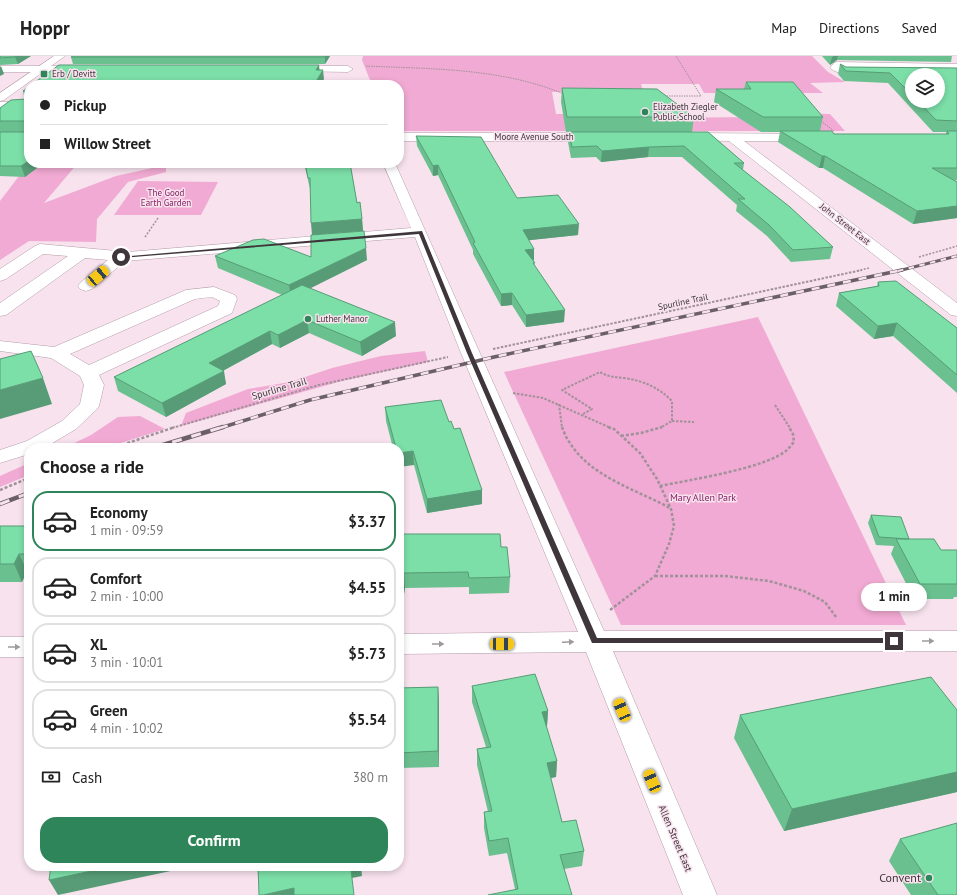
<!DOCTYPE html>
<html lang="en">
<head>
<meta charset="utf-8">
<style>
  body { margin:0; font-family:"PT Sans",sans-serif; background:#f6f6f6; color:#222; height:100vh; display:flex; flex-direction:column; font-size:15px; white-space:nowrap }
  * { box-sizing:border-box; margin:0 }
  p { font-size:13px; color:#767676 }
  .icon { flex:none; width:22px; height:22px; fill:none; stroke:currentColor; stroke-width:2; stroke-linecap:round; stroke-linejoin:round }
  .map { position:relative; flex:1; overflow:hidden }
  .drawer { position:absolute; left:24px; top:387px; width:380px; height:428px; display:flex; flex-direction:column; background:#fff; border-radius:16px; box-shadow:0 2px 6px #0003 }
  .drawer>* { flex:none }
  .hud { position:absolute; left:24px; top:24px; width:380px; height:88px; border-radius:16px; box-shadow:0 2px 6px #0003; display:grid; align-content:center; height:88px; padding:0 16px; background:#fff }
  .tools { position:absolute; left:905px; top:12px; display:grid; gap:8px }
  .tools a { display:grid; place-items:center; width:40px; height:40px; border-radius:50%; background:#fff; box-shadow:0 2px 6px #0003; font-size:20px }
  .end { position:absolute; width:18px; height:18px; margin:-9px; border:5px solid #3f363b; background:#fff; box-shadow:0 0 0 2px #fff }
  .from { border-radius:50% }
  .bubble { position:absolute; height:28px; border-radius:14px; background:#fff; box-shadow:0 2px 6px #0003; font-size:13px; font-weight:800; line-height:28px; text-align:center }
  .car { position:absolute; width:12px; height:24px; margin:-12px -6px; border-radius:5px; box-shadow:0 0 3px 1px #0007; background:linear-gradient(#f5c518 24%,#345 0 40%,#f5c518 0 76%,#345 0 86%,#f5c518 0) }
  .hud b { display:flex; align-items:center; gap:14px; height:38px; font-size:15px }
  .hud b+b { border-top:1px solid #e0e0e0 }
  .hud i { width:10px; height:10px; background:#222 }
  ul { padding:0; list-style:none }
  li { display:flex; align-items:center; gap:12px; height:60px; margin:0 8px 6px; padding:0 8px; border:2px solid #e0e0e0; border-radius:16px }
  li div { flex:1 }
  li b { display:block; font-size:15px }
  li em { font-style:normal; font-weight:800 }
  li.on { border-color:#2e8559 }
  li>.icon { width:36px; height:36px; stroke-width:1.5 }
  h2 { padding:0 16px; font-size:18px; line-height:48px }
  .pay { display:flex; align-items:center; gap:10px; height:44px; padding:0 16px; font-size:15px }
  .pay p { margin-inline-start:auto }
  .action { display:flex; gap:8px; margin-top:auto; padding:8px 16px }
  .action a { flex:1; height:46px; border-radius:16px; background:#2e8559; color:#fff; font-size:16px; font-weight:800; line-height:46px; text-align:center }
  header { display:flex; align-items:center; gap:24px; box-sizing:border-box; height:56px; padding:0 20px; background:#fff; border-bottom:1px solid #e0e0e0 }
  header strong { font-size:19px }
  nav { display:flex; gap:22px; margin-inline-start:auto; font-size:14px }
  .map>svg:first-child { display:block }
  .green { fill:#f1aad3 }
  .lines { fill:none; stroke-linecap:round; stroke-linejoin:round }
  .minor-casing { stroke:#b29da8; stroke-width:1 }
  .major-casing { stroke:#b29da8; stroke-width:1 }
  .path-far3 { stroke:#a1919a; stroke-width:1; stroke-dasharray:1.5 1; stroke-linecap:butt }
  .path-far2 { stroke:#a1919a; stroke-width:1.5; stroke-dasharray:2 1.5; stroke-linecap:butt }
  .path-far1 { stroke:#a1919a; stroke-width:2; stroke-dasharray:2.5 1.5; stroke-linecap:butt }
  .path { stroke:#a1919a; stroke-width:2.5; stroke-dasharray:3 2; stroke-linecap:butt }
  .minor { fill:#fff; fill-rule:evenodd }
  .major { fill:#fff; fill-rule:evenodd }
  .rail-far2-casing { stroke:#6c6067; stroke-width:3 }
  .rail-far1-casing { stroke:#6c6067; stroke-width:3.5 }
  .rail-casing { stroke:#6c6067; stroke-width:4.5 }
  .rail-far2 { stroke:#f7e2ed; stroke-width:2; stroke-dasharray:5.5; stroke-linecap:butt }
  .rail-far1 { stroke:#f7e2ed; stroke-width:2.5; stroke-dasharray:8; stroke-linecap:butt }
  .rail { stroke:#f7e2ed; stroke-width:3; stroke-dasharray:10; stroke-linecap:butt }
  .wall { fill:#6bc090; fill-rule:evenodd }
  .shaded-wall { fill:#579c76 }
  .building { fill:#7cdfa8; stroke:#579c76 }
  .oneway { fill:#9f9a9d }
  .route { fill:#3f363b }
  .poi-dot { fill:#2e8559; stroke:#f7e2ed; stroke-width:1.5 }
  .labels { text-anchor:middle; stroke-width:3; stroke-linejoin:round; paint-order:stroke }
  .far-poi-label { font-size:9px; fill:#3f363b; stroke:#f7e2ed; text-anchor:start }
  .far-street-label { font-size:9px; fill:#3f363b; stroke:#f7e2ed }
  .far-park-label { font-size:9px; fill:#841f63; stroke:#f7e2ed }
  .street-label { font-size:10px; fill:#3f363b; stroke:#f7e2ed }
  .park-label { font-size:10px; fill:#841f63; stroke:#f7e2ed }
  .near-poi-label { font-size:12px; fill:#3f363b; stroke:#f7e2ed; text-anchor:end }
</style>
</head>
<body>
<header>
<strong>Hoppr</strong>
<nav><a>Map</a><a>Directions</a><a>Saved</a></nav>
</header>
<div class="map">
<svg width="957" height="839" viewBox="0 0 957 839">
  <rect width="100%" height="100%" fill="#f7e2ed"/>
  <path class="green" d="M363,0H812L828,16L845,26L810,27L823,37H704L699,28H641L643,36H552L556,58H636L640,62L761,61L759,57L830,58L845,75H399V29H372L362,4Z
    M29,107H78L44,147L116,120L166,109V116L128,126L97,163L96,186L29,185L0,204V145Z
    M138,125L218,126L201,159H114Z
    M758,261L906,569H621L504,316Z
    M425,295L428,306L342,325L181,370L186,357L248,333L290,326L332,312L381,300Z
    M140,360L165,373L105,392H64L91,379L118,361Z
    M29,407V419L0,431V420Z"/>
  <g class="lines">
    <defs>
      <path id="minor" d="M837,6L957,8V14L843,12L868,13L873,16C866,23 837,19 830,12L834,7Z
        M0,10H81L86,13L81,16H0Z
        M290,10H348L353,13L348,16L287,15L285,13L287,11Z
        M0,46H29V52H0Z
        M399,77H598L602,78L604,81L602,84L598,85H399Z
        M684,77L814,78L816,81L814,84L810,85H744L957,247V260L951,259L729,85L680,84L678,81L680,78Z
        M383,107H395L604,575H957V595H613L717,839H683L586,596L399,598V578L578,576L461,297L415,181L125,205L92,233L86,235L80,233L78,230L80,227L108,204L85,202L6,259L0,260V247L68,200L43,198L6,223L0,225V213L35,190L40,188L128,196L411,172Z
        M214,231L235,239L237,243L232,257L99,319L104,329L99,350L96,354L76,373L44,392H29V398L0,407V394L27,385L62,365L80,348L84,329L80,320L51,302L0,295V285L54,291L186,234ZM212,241L220,245L218,250L89,309L70,298L195,243Z
        M0,581H29V601H0Z"/>
      <path id="major" d="M54,0H65L4,44L0,45V37Z"/>
    </defs>
    <use href="#minor" class="minor-casing"/>
    <use href="#major" class="major-casing"/>
    <path class="path-far3" d="M366,10C433,13 501,12 564,38
      M664,40H701L676,0
      M821,65L834,75"/>
    <path class="path-far2" d="M145,181L158,162
      M919,201L957,190
      M857,215L869,212"/>
    <path class="path-far1" d="M493,293L862,214
      M513,337L543,342L611,372
      M559,348L562,372
      M775,349L790,372
      M583,358L592,353L562,334L600,316C608,321 615,321 624,322C644,325 658,331 672,345V365L660,372
      M672,365L694,366
      M172,372L319,329L448,301"/>
    <path class="path" d="M562,371C564,376 566,382 570,387C591,421 637,434 670,452
      M608,371L614,373L640,397L657,423L671,453L674,470L669,488L655,520L610,554
      M621,380L641,377L662,371
      M113,392L175,371
      M660,430C688,424 769,412 788,393C790,391 792,388 794,386L793,378L789,371
      M0,434L29,422
      M655,520H725L769,525L804,535L825,546L836,561"/>
    <use href="#minor" class="minor"/>
    <use href="#major" class="major"/>
    <defs>
      <path id="rail-far2" d="M898,215L957,200"/>
      <path id="rail-far1" d="M220,372L310,344L494,301L902,214"/>
      <path id="rail" d="M153,392L223,371
        M0,448L29,437"/>
    </defs>
    <use href="#rail-far2" class="rail-far2-casing"/>
    <use href="#rail-far1" class="rail-far1-casing"/>
    <use href="#rail" class="rail-casing"/>
    <use href="#rail-far2" class="rail-far2"/>
    <use href="#rail-far1" class="rail-far1"/>
    <use href="#rail" class="rail"/>
  </g>
  <path class="wall" d="M0,0H31L18,8L0,9Z
    M73,0H330L325,8H73L71,1Z
    M822,0H952L951,6L837,4L830,9Z
    M840,8L846,11L957,12V124H955L957,126V162L913,168L823,112H819L778,86L780,76H761L714,46L716,33H744L746,26L823,61L820,75L834,78H946V76H933L888,27L844,25L838,18ZM912,19L938,45H912Z
    M29,31V107L25,121L0,120V76H27H0V52L25,44L23,35Z
    M562,32L694,61L692,76H566L561,46Z
    M569,76H708L744,107L743,114L833,191L830,203L791,206L767,180L736,155L737,149L682,101H648L601,106L596,101L571,102L568,86Z
    M416,80L517,142L578,179L529,184L535,211L564,266L526,271L512,249L501,250L473,198V194L438,119L433,120L417,90Z
    M304,107H350L357,147L362,163L363,175L310,133Z
    M215,200L311,201L367,204L310,232L396,280L362,300L309,277L280,292L272,288L223,315L226,328L166,361L118,335L114,321L282,239L218,212Z
    M878,226L957,272V337L893,280L874,283L836,250L839,237L877,230Z
    M385,351L449,366L454,373L482,434V448L427,457L414,409L399,392H393L386,365Z
    M871,459L909,483L941,494H957V541H954L953,543H914L891,498L894,490L876,489L868,467Z
    M0,470H29V515H27L22,526H0Z
    M399,478L501,491L510,521L509,537L469,538V531L405,532L404,538H399Z
    M472,630L548,655L547,670L546,671L557,705L556,721L550,722L562,766L584,795L582,810L564,813L572,839L515,833L507,797L489,800L484,772V756H488L477,709V693L486,691L472,646Z
    M438,631L439,647V711L399,712V632Z
    M957,654V736L784,775L734,682L740,659Z
    M900,783L957,839H911L889,805Z"/>
  <path class="shaded-wall" d="M17,0H31L18,8L15,1Z
    M325,0H330L325,8Z
    M834,0H838L837,4L830,9L832,1Z
    M319,9L320,18L316,14Z
    M1,10L4,18L0,20V11Z
    M323,14L324,23L320,29L315,27Z
    M649,91L648,101L601,106L602,95Z
    M822,100H825L823,112H819Z
    M29,105V107H44L25,121L21,110Z
    M438,109V119L433,120V110Z
    M957,150V162L913,168L917,155Z
    M362,163L363,175L312,179L311,167Z
    M579,168L578,179L522,185L523,174Z
    M366,192L367,204L291,242L289,229Z
    M534,193V204L525,205V194Z
    M512,237V249L501,250V238Z
    M565,254L564,266L526,271V259Z
    M307,264L309,277L280,292L278,279Z
    M395,266L396,280L362,300L360,286Z
    M897,267L893,280L874,283L878,270Z
    M270,275L272,288L211,321L209,307Z
    M224,315L226,328L166,361L162,347Z
    M43,322L52,348L0,363V334Z
    M413,395L414,409L399,411V397Z
    M482,434V448L427,457V443Z
    M29,492V505L26,498Z
    M19,498L27,515L22,526L14,508Z
    M404,517L405,532L404,538L403,522Z
    M438,631L439,647V711L438,695Z
    M548,655L547,670L541,672L542,656Z
    M557,705L556,721L545,723L547,707Z
    M957,716V736L784,775L792,753Z
    M115,810H194L58,839L49,824Z
    M361,810L362,820L352,822L351,814Z
    M294,832L296,839H263Z"/>
  <path class="building" d="M0,0H17L15,1L0,2Z
    M73,0H325V1H71Z
    M840,8L846,11L957,12V65L936,64L918,45H938V19H912V39L890,17L846,15Z
    M59,9H319L316,14H323L315,27H329L328,29H31Z
    M746,26H793L823,61H763L716,33H751Z
    M29,31V105L21,110H0V76H26L28,75V67L26,65H0V52L11,44L27,43V36L23,35Z
    M562,32L657,33L694,61H567Z
    M780,75H832L834,78H949L947,75H957V112H932L957,126V150L917,155L825,100H822Z
    M569,76H708L744,107H734L790,151L833,191L793,194L769,169L738,143H745L684,90L649,91L602,95L597,90L572,91Z
    M416,80L481,81L517,142L558,139L579,168L523,174L534,193L525,194L535,207H533L565,254L526,259L512,237L501,238L473,187L475,186L438,109L433,110Z
    M305,107H350L357,147L360,146L362,163L311,167L310,122H308Z
    M364,175L366,192L289,229L215,200L253,184L264,183L311,201V179Z
    M896,225L957,272V319L897,267L878,270L839,237L879,230L878,226Z
    M302,229L395,266L360,286L307,264L278,279L270,275L209,307L224,315L162,347L114,321Z
    M31,295L43,322L0,334V303Z
    M441,344L449,366L451,365L454,373L460,372L482,434L427,443L413,395L399,397V392H396L385,351Z
    M871,459L901,461L909,483L879,481Z
    M0,470H29V492L26,498H19L14,508H0Z
    M399,478H500L501,491H507L510,521L469,522L468,516L404,517L403,522H399Z
    M896,483H934L941,494H957V528H920Z
    M535,618L548,655L542,656L557,705L547,707L562,766L576,764L584,795L560,799L572,839H488L518,833L508,782L489,785L484,756L492,755L477,693L491,691L472,630Z
    M931,621L957,654V716L792,753L740,659Z
    M438,631V695L399,697V632Z
    M957,767V839H938L900,783Z
    M51,810H115L49,824Z
    M258,810H361V812L351,814L354,839H294V832L263,839H259Z"/>
  <defs><path id="oneway-solid" d="M-6-.8H1V-3.2L6.5 0L1 3.2V.8H-6Z"/></defs>
  <g class="oneway">
    <use href="#oneway-solid" transform="translate(928 585)"/>
    <use href="#oneway-solid" transform="translate(568 586) rotate(-3)"/>
    <use href="#oneway-solid" transform="translate(438 588)"/>
    <use href="#oneway-solid" transform="translate(14 591)"/>
  </g>
  <path class="route" d="M422,175L472,297L597,582H894L898,585L896,587H592L467,297L419,178L121,202L119,201Z"/>
  <g class="poi-dot">
    <rect x="40" y="14" width="8" height="8" rx="2"/>
    <circle cx="645" cy="56" r="4"/>
    <circle cx="308" cy="263" r="4"/>
    <circle cx="929" cy="822" r="4"/>
  </g>
  <g class="labels">
    <g class="far-poi-label">
      <text x="52" y="21">Erb / Devitt</text>
      <text x="653" y="54">Elizabeth Ziegler<tspan x="653" dy="10">Public School</tspan></text>
      <text x="316" y="266">Luther Manor</text>
    </g>
    <g class="far-street-label">
      <text x="534" y="84">Moore Avenue South</text>
      <text transform="translate(845 168) rotate(38)" y="3">John Street East</text>
      <text transform="translate(683 246) rotate(-12)" y="3">Spurline Trail</text>
    </g>
    <g class="far-park-label">
      <text x="166" y="140">The Good<tspan x="166" dy="10">Earth Garden</tspan></text>
    </g>
    <g class="street-label">
      <text transform="translate(279 332) rotate(-16)" y="4">Spurline Trail</text>
      <text transform="translate(676 782) rotate(67)" y="4">Allen Street East</text>
    </g>
    <g class="park-label">
      <text x="703" y="445">Mary Allen Park</text>
    </g>
    <g class="near-poi-label">
      <text x="921" y="826">Convent</text>
    </g>
  </g>
</svg>
<div class="tools">
<a><svg class="icon" aria-label="layers" viewBox="0 0 24 24"><path d="M12 4l9 5-9 5-9-5zM3 14l9 5 9-5"/></svg></a>
</div>
<i class="end from" style="left:121px;top:201px"></i>
<i class="end" style="left:894px;top:585px"></i>
<div class="bubble" style="left:861px;top:527px;width:66px">1 min</div>
<i class="car" style="left:98px;top:220px;rotate:50deg"></i>
<i class="car" style="left:502px;top:588px;rotate:90deg"></i>
<i class="car" style="left:622px;top:654px;rotate:337deg"></i>
<i class="car" style="left:652px;top:725px;rotate:337deg"></i>
<div class="hud">
<b><i class="from"></i>Pickup</b>
<b><i></i>Willow Street</b>
</div>
<section class="drawer">
<h2>Choose a ride</h2>
<ul>
<li class="on"><svg class="icon" aria-label="car" viewBox="0 0 24 24"><path d="M5 17H2v-5l4-1 3-4h7l3 4 3 1v5h-3M9 17h6M6 11h13"/><circle cx="7" cy="17" r="2"/><circle cx="17" cy="17" r="2"/></svg><div><b>Economy</b><p>1 min · 09:59</p></div><em>$3.37</em></li>
<li><svg class="icon" aria-label="car" viewBox="0 0 24 24"><path d="M5 17H2v-5l4-1 3-4h7l3 4 3 1v5h-3M9 17h6M6 11h13"/><circle cx="7" cy="17" r="2"/><circle cx="17" cy="17" r="2"/></svg><div><b>Comfort</b><p>2 min · 10:00</p></div><em>$4.55</em></li>
<li><svg class="icon" aria-label="car" viewBox="0 0 24 24"><path d="M5 17H2v-5l4-1 3-4h7l3 4 3 1v5h-3M9 17h6M6 11h13"/><circle cx="7" cy="17" r="2"/><circle cx="17" cy="17" r="2"/></svg><div><b>XL</b><p>3 min · 10:01</p></div><em>$5.73</em></li>
<li><svg class="icon" aria-label="car" viewBox="0 0 24 24"><path d="M5 17H2v-5l4-1 3-4h7l3 4 3 1v5h-3M9 17h6M6 11h13"/><circle cx="7" cy="17" r="2"/><circle cx="17" cy="17" r="2"/></svg><div><b>Green</b><p>4 min · 10:02</p></div><em>$5.54</em></li>
</ul>
<div class="pay"><svg class="icon" aria-label="cash" viewBox="0 0 24 24"><path d="M3 7h18v10H3z"/><circle cx="12" cy="12" r="2"/></svg>Cash<p>380 m</p></div>
<div class="action"><a>Confirm</a></div>
</section>
</div>
</body>
</html>
